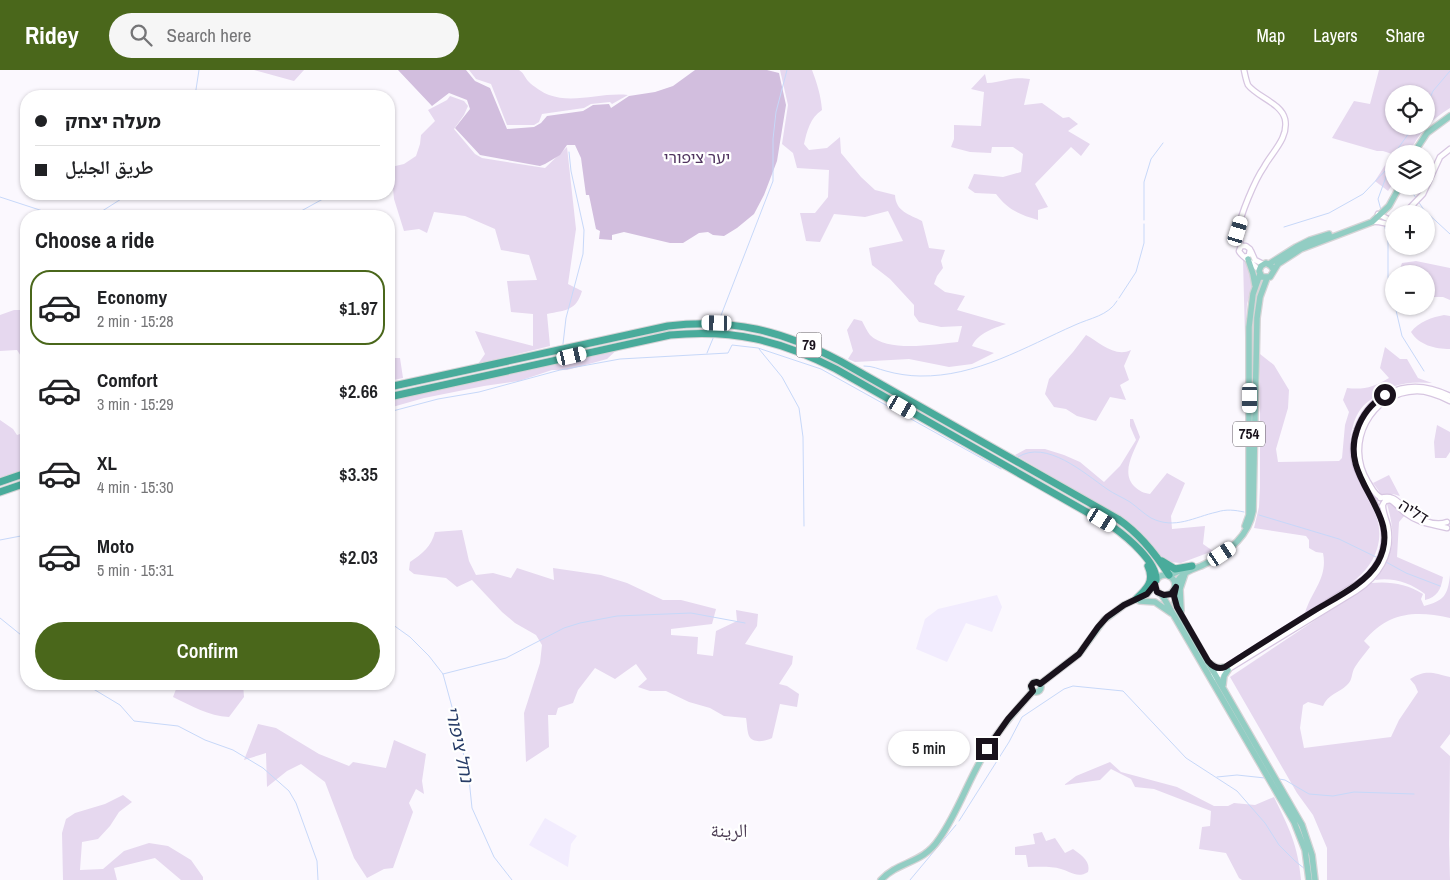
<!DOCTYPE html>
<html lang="en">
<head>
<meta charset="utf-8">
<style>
  body { margin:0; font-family:"Archivo Narrow","Noto Naskh Arabic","Noto Sans Hebrew",sans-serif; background:#f6f6f6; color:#202124; height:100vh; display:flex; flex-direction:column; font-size:19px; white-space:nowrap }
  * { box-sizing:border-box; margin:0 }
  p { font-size:16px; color:#757577 }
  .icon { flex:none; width:28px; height:28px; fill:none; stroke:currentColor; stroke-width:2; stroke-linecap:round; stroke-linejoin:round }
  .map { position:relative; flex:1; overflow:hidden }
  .drawer { position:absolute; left:20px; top:140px; width:375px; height:480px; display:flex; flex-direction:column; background:#fff; border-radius:20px; box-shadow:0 1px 4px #0004 }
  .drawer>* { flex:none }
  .top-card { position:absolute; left:20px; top:20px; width:375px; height:110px; border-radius:20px; box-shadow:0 1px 4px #0004; display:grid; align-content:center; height:110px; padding:0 15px; background:#fff }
  .controls { position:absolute; left:1385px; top:15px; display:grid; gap:10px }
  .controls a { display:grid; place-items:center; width:50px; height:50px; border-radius:50%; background:#fff; box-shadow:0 1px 4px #0004; font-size:25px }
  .end { position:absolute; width:22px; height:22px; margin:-11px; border:6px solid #19121c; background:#fff; box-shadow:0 0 0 2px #fff }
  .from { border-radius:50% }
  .bubble { position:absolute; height:35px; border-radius:18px; background:#fff; box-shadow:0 1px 4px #0004; font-size:16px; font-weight:600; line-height:35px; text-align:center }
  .car { position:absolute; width:15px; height:30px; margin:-15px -8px; border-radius:6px; box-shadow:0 0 4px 1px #0007; background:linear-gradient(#fff 24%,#345 0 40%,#fff 0 76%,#345 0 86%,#fff 0) }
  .top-card b { display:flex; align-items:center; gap:18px; height:48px; font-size:19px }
  .top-card b+b { border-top:1px solid #e0e0e0 }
  .top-card i { width:12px; height:12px; background:#202124 }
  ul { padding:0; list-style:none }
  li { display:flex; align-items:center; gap:15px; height:75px; margin:0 10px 8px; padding:0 5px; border:2px solid transparent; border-radius:20px }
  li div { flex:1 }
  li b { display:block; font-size:19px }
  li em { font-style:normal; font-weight:600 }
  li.active { border-color:#4a671b }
  li>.icon { width:45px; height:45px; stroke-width:1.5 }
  h2 { padding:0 15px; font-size:22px; line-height:60px }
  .primary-button { display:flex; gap:10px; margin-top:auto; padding:10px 15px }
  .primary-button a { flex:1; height:58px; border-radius:30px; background:#4a671b; color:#fff; font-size:20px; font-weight:600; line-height:58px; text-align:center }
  header { display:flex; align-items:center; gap:30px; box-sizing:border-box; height:70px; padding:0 25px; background:#4a671b; color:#fff }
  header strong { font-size:24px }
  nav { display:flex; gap:28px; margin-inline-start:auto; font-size:18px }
  .search { width:350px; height:45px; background:#f6f6f6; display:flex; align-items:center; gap:12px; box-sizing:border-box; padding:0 18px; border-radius:28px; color:#757577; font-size:19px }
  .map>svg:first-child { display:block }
  .education { fill:#f2ecfe }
  .green { fill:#e6d8ef; fill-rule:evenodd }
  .forest { fill:#d2bede }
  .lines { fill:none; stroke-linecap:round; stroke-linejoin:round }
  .stream { stroke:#c7d8f9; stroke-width:1 }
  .minor-casing { stroke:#d7c6e1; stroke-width:7 }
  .major-casing { stroke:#d6d4d6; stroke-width:8 }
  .highway-casing { stroke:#d6d4d6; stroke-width:9 }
  .minor { stroke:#fff; stroke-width:4.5 }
  .major { stroke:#92cdc3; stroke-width:5.5 }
  .highway { stroke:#49ab9b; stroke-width:7 }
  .route { stroke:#19121c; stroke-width:6 }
  .labels { text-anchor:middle; stroke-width:4.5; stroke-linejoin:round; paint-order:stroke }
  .shield { fill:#fff; stroke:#5e5960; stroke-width:1 }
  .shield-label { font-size:15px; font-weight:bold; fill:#19121c }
  .park-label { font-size:16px; fill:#513560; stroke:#fff }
  .street-label { font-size:16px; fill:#19121c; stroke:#fff }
  .water-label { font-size:18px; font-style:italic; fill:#273c67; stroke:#fff }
  .quarter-label { font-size:19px; fill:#4a3b52; stroke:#fff }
</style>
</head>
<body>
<header>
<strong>Ridey</strong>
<div class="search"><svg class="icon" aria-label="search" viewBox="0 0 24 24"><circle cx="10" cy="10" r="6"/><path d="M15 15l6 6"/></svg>Search here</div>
<nav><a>Map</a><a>Layers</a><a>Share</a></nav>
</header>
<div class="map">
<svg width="1450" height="810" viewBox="0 0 1450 810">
  <rect width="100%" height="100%" fill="#fbf8fe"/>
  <path class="education" d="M997,525L1002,537L992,562L966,553L947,592L916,579L925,549L938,539Z
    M545,748L577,766L571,774L568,797L529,775Z"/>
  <path class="green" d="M254,0H304L294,11Z
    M469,0H519C525,4 524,7 529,12C533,16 543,23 549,25C574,34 602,22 628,25L612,34L610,32L591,34L584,38L542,44L539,52L534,55H507L491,14L476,9Z
    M780,0H812C817,13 821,26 822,40C810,48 807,61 804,74L809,80L827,78L840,67L841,83L861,107L875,120L895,125C896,142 909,144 922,151L929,178L945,180L941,191L943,198L937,206L934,214L945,222L965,226L957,240L1006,254C994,258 978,263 972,276L994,283L972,294L949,297L909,289L855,292L848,289L853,281L847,260L854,249L862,251C864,255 867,261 870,265C888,283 935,274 958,272L962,256L941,257L919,252L914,245V235L890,209L872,195L869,178L903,171L888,141L865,147L834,144L820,172L806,171L800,143H815L828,127L829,100L797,98L793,83L782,74L788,35Z
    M1379,0H1450V38C1431,50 1418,63 1409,84H1394V112L1388,121L1375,111L1392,84L1383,81H1377L1332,68L1354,31L1370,34ZM1394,24H1426V56H1394Z
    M985,4L987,13C1005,12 1011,6 1030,9L1024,35L1042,33L1063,48L1069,47L1078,54L1068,61L1090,74L1081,86L1071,77L1035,114L1048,137L1038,140V150C1019,144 1008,140 996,124L975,123L968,118L974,104L1003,107L1021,102L1023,84L1013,77H992L991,83L970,82L951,77L954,69V55L981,56L984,22L971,19Z
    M450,26L464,31L468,36L464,45L454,59L475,84L482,88L545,98L567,77L576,159L568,214L582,221C576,241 566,240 547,244L550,276L478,294L485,284L475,261L533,276V244L511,242L507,211L537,210L529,185L501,180L495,159L465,146L434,142L427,163L419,159L404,161L394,129L391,97L404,94L416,86L420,74L421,65L435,51L428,40L447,30Z
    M1243,189L1247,192L1253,215L1247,234L1245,268Z
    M1416,191L1450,198V230L1443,227H1426V204H1398L1402,193Z
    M14,240H26V294L17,280L0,281V245Z
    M1444,245L1450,246V279C1435,279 1419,275 1411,262C1418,252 1433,247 1444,245Z
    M1086,265C1099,272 1115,288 1131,280L1124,296L1129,310L1120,315L1126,330L1110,327L1096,351L1077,346L1066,339L1054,337L1045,324L1049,309L1073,282Z
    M620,277L607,289L567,300H552L519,311L484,316L424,328L389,338V329Z
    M1385,277L1400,289H1407L1418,308L1432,313C1406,311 1390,314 1369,331C1361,336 1355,347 1353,356C1337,408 1391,433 1377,479C1368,510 1330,526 1305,543C1312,520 1328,508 1323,483L1316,482L1309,478V470L1306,466L1254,458L1259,437L1260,417V284L1274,295L1289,320L1288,338L1276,379L1278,392L1339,391L1342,388L1345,355L1349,342L1343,330L1347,318C1364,320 1374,317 1389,308L1380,298Z
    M389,288H400L403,308L389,311Z
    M1130,349H1133L1140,367C1134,382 1120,403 1135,417C1140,421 1143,423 1150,424L1167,403L1185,413L1171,446L1172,459L1205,456L1203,474L1213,481L1181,493L1169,492L1161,488L1138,461L1126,450L1015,385L1026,379H1045L1064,385L1080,392L1104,412L1120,396L1136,370L1130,356Z
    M0,350L13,359L17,365L26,362V399L0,408Z
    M1437,355L1450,362V382L1446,388H1435L1434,372Z
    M1389,405L1400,426L1393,424H1381L1373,413Z
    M1389,432L1394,435L1405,445L1399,452L1397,487L1443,507C1441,520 1437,527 1425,530V524C1411,513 1393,507 1375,510C1395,484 1396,465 1387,434Z
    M462,460L469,491L476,505L493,503L511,508L517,498L554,510L553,498L601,505L627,513L663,530H681L716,539L712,554L671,559V565L698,567L697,584L713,586L716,561L737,551L736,540L758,544L757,556L745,574L793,586L792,594L779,614L787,616L799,624L797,637L780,634L772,668C766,671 753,674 749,666C747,661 747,653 746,648L724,646L710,638L689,632L666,621H650L638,617L647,609L636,594L615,609L595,598L578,620L573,633L558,638L556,645H548L549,677L526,692L524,643L540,593L542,575L536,565L515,553L502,542L472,510L457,517L446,508L414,504L409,500L410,492C423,483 431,477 435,462Z
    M1450,505V548C1415,540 1388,542 1364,571L1370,577C1365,584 1359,590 1355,597C1351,603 1353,610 1347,615C1339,623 1328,624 1323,636L1308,632L1303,635L1300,658L1304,678L1391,667L1399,650L1418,622L1415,615L1410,609C1426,599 1433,603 1450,607V664L1440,677L1450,686L1449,774L1450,810H1327V778L1313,745L1297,723L1230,607L1371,513C1390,511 1407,514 1423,524L1421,529L1424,536C1444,531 1448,525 1450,505Z
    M178,614H243L244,627L229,647C208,646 192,636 173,627Z
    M258,654L276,658L319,684L349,696L353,692L386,698L394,670L426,684L422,711L424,724L416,719L409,733L413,742L393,798L384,799L367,808L354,788L325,712L301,694L287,701L267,717L266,683L244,690Z
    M1110,692L1121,702L1177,717L1214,736H1228L1234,733L1255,735L1274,727C1289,758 1298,775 1301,810H1242L1239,808L1226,783L1199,779L1202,757L1210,756L1211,741L1154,719L1135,717L1131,709L1111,699L1100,710L1064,715L1076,706Z
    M123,725L132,732L119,742L110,756L98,769L82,772L80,800L103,799L124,781L149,773L168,776L191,790L203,807V810H181L155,788L114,798L117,810H63L62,763L66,749L75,743L105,734Z
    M1042,762L1046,771L1055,768L1065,783L1073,779C1081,785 1091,791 1088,802C1077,809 1070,801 1061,799C1051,796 1039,797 1028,797L1026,785H1015V777L1035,774L1033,764Z"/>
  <path class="forest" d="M398,0H466L475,11L490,18L507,59L534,57L541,53L547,46L583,41L593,35L609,34L611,38L629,26L655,22L673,16L695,0H767L779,3L786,35L777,91L764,125L754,144L737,158L724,166L713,165L708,162L699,163L683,173H670L624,162L612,165V170L599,169L600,161L596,159L589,125H586L581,88L575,75H567L560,85L545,94L540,96L480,85L455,58L470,39L467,30L449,23L432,36Z"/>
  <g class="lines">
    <path class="stream" d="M195,26L199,0
      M1426,37L1433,21L1450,1
      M1394,84L1414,56
      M1408,116L1424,140L1450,164
      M0,127L52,144L95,146
      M1381,140L1378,129L1394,85
      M96,145L129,124
      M292,146L332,124
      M1144,150V112L1151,89L1163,73
      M1384,154L1388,169V207L1394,230
      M1284,157L1329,143L1363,124L1388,98
      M1119,228L1136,202L1144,173V154
      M1395,236L1402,266L1424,301
      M720,248L773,111V69L776,42L787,0
      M563,274L566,248L583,184L584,160L571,101L569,82
      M759,279L782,307L799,338L803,367L804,456
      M707,283L714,266
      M864,296C873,296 878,299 886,301C896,304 910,306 920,306C976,307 1025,277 1075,255C1090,248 1108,246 1117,231
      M389,342L438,329L479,322L560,300L620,289L728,283L732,275L758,278L821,299L1001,399
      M1018,387C1046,369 1084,403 1107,419C1114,424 1122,427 1130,432C1137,437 1143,443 1151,448C1175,460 1194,447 1217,442C1226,439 1235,440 1244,442
      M1259,445L1339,469L1378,488
      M0,470L26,465
      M1386,492L1406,503L1440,516
      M0,548L26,569
      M389,552L410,567L429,586L443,604L458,659L469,709L472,738L494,787L512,810
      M443,604L506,588L564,558L580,553L617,546L691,543L745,553
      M85,614L120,635L134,651L178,656L205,670L233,680L263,698L289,721L296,733L317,791L318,810
      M1217,707L1237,705L1265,708
      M1279,709L1285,710L1309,724L1333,726L1354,722L1414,724
      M959,751L1009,672L1022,647L1064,619L1073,616L1123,621L1186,688L1237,721L1265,753L1279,775L1295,791L1305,799
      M910,810L956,755"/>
    <defs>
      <path id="minor" d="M1378,144L1394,152
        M1404,144L1423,124L1440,87L1450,79
        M1372,152C1381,151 1387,155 1394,154
        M1241,176C1240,171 1238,166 1238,161C1240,145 1255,110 1264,97C1272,82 1289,68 1285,49C1281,33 1257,27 1248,15C1246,10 1245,5 1244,0
        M1241,176L1239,181C1242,188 1254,192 1259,201
        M1241,176H1246L1250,179L1249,185L1245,187
        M1251,181L1255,190L1263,194
        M1380,427C1374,424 1372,418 1368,412C1344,374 1370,322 1417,321C1429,321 1440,326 1450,331
        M1380,428C1384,427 1388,426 1392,428C1398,430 1402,436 1407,440C1418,449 1434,457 1447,452
        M1382,436L1385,431L1390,430C1396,433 1400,439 1405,443C1420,454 1431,454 1447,458
        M1213,605L1358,513C1374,503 1385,485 1384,465C1383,423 1337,403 1359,354C1365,341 1375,330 1387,324C1408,313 1430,316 1450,326
        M1214,608L1356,521C1378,507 1393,484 1388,457C1387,450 1382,442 1383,434"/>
      <path id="major" d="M1413,84L1427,63L1450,46
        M1248,189L1253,204L1255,215
        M1269,194L1296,177L1310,170L1329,164
        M1274,200L1271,196L1266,193L1261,196L1259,201L1262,207H1270L1278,194L1301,179L1372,152L1389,136L1400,116
        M1245,456L1249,445V257L1253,224L1260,204
        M1155 515a10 10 0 1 1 20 0a10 10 0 1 1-20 0Z
        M1170,505L1184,499
        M1176,514C1181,503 1190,500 1201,496C1225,485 1248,469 1253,441L1257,248L1260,227L1267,208
        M1176,517L1175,532L1179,542L1302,755L1312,785L1315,810
        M1162,525L1294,752L1305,780L1309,810
        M1140,531L1155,532L1171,543
        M1181,541L1180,519L1185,504
        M1211,594L1217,598L1225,597
        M1031 617a5 5 0 1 1 10 0a5 5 0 1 1-10 0Z
        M1040,614L1079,584L1104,550L1124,535L1147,524L1155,514
        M1223,615L1224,606L1228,600
        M881,810C898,791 923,794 939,769C959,741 969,707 988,678C1001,657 1017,639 1033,621"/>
      <path id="highway" d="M389,317L668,256C733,248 783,261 840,291L1118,449C1140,464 1155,483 1169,505
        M389,327L670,265C733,259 780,270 836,299L1113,457C1127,467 1157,492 1156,510
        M0,412L26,403
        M0,422L26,413
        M1162,491L1175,499L1192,496
        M1136,529C1147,519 1155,511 1148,496"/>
    </defs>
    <use href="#minor" class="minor-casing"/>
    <use href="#major" class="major-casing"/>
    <use href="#highway" class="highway-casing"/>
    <use href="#minor" class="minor"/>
    <use href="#major" class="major"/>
    <use href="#highway" class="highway"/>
  </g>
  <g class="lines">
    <path class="route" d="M987,679L1008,649L1033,621L1031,616L1033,613L1037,612L1040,614L1079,584L1098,557L1107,547L1124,535L1147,524L1155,514L1157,522L1164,525L1171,524L1176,517L1174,526L1177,537L1208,591C1213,597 1218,600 1225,597C1254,578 1283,560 1312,542C1333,529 1366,514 1378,492C1405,442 1338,412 1357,360C1362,345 1372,333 1385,325"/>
  </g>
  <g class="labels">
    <g class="shield">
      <rect x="796.5" y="262.5" width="25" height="25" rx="4"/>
      <rect x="1233" y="351.5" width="32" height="25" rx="4"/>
    </g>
    <g class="shield-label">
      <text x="809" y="280">79</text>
      <text x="1249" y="369">754</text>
    </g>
    <g class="park-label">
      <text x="697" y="93">יער ציפורי</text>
    </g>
    <g class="street-label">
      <text transform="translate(1414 441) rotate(32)" y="6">דליה</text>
    </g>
    <g class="water-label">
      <text transform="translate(459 674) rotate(78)" y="6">נחל ציפורי</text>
    </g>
    <g class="quarter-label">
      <text x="729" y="767">الرينة</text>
    </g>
  </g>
</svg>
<div class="controls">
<a><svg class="icon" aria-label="locate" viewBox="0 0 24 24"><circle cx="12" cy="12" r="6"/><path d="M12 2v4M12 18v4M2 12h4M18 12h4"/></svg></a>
<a><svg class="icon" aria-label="layers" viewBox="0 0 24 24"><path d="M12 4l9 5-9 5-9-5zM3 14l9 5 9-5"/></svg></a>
<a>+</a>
<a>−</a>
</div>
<i class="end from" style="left:1385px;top:325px"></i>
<i class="end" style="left:987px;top:679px"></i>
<div class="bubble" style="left:888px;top:661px;width:82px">5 min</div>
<i class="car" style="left:1238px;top:161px;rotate:17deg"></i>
<i class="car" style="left:717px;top:253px;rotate:271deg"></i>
<i class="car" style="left:572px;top:286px;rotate:77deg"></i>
<i class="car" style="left:1250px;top:328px;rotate:180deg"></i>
<i class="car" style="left:902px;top:337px;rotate:120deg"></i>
<i class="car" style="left:1102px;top:450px;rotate:121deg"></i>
<i class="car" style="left:1222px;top:484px;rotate:56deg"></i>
<div class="top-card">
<b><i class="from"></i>מעלה יצחק</b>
<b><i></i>طريق الجليل</b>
</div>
<section class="drawer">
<h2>Choose a ride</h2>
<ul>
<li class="active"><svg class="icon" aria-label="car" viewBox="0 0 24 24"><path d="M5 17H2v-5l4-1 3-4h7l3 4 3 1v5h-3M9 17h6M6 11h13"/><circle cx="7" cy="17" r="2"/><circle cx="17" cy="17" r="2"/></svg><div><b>Economy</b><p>2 min · 15:28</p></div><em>$1.97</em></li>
<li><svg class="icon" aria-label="car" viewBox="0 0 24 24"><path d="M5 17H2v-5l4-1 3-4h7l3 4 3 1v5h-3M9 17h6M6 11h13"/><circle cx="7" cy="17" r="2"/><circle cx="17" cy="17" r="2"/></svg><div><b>Comfort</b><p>3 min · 15:29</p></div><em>$2.66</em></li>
<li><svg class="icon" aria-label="car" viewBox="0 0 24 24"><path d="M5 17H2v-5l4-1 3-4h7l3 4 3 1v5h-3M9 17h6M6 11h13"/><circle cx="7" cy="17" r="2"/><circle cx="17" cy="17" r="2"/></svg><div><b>XL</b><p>4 min · 15:30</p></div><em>$3.35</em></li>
<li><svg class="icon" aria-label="car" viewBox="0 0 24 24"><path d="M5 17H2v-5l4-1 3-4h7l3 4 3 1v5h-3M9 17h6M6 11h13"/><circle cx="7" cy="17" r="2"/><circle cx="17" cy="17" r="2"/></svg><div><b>Moto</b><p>5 min · 15:31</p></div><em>$2.03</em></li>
</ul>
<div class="primary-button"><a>Confirm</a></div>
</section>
</div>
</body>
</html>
